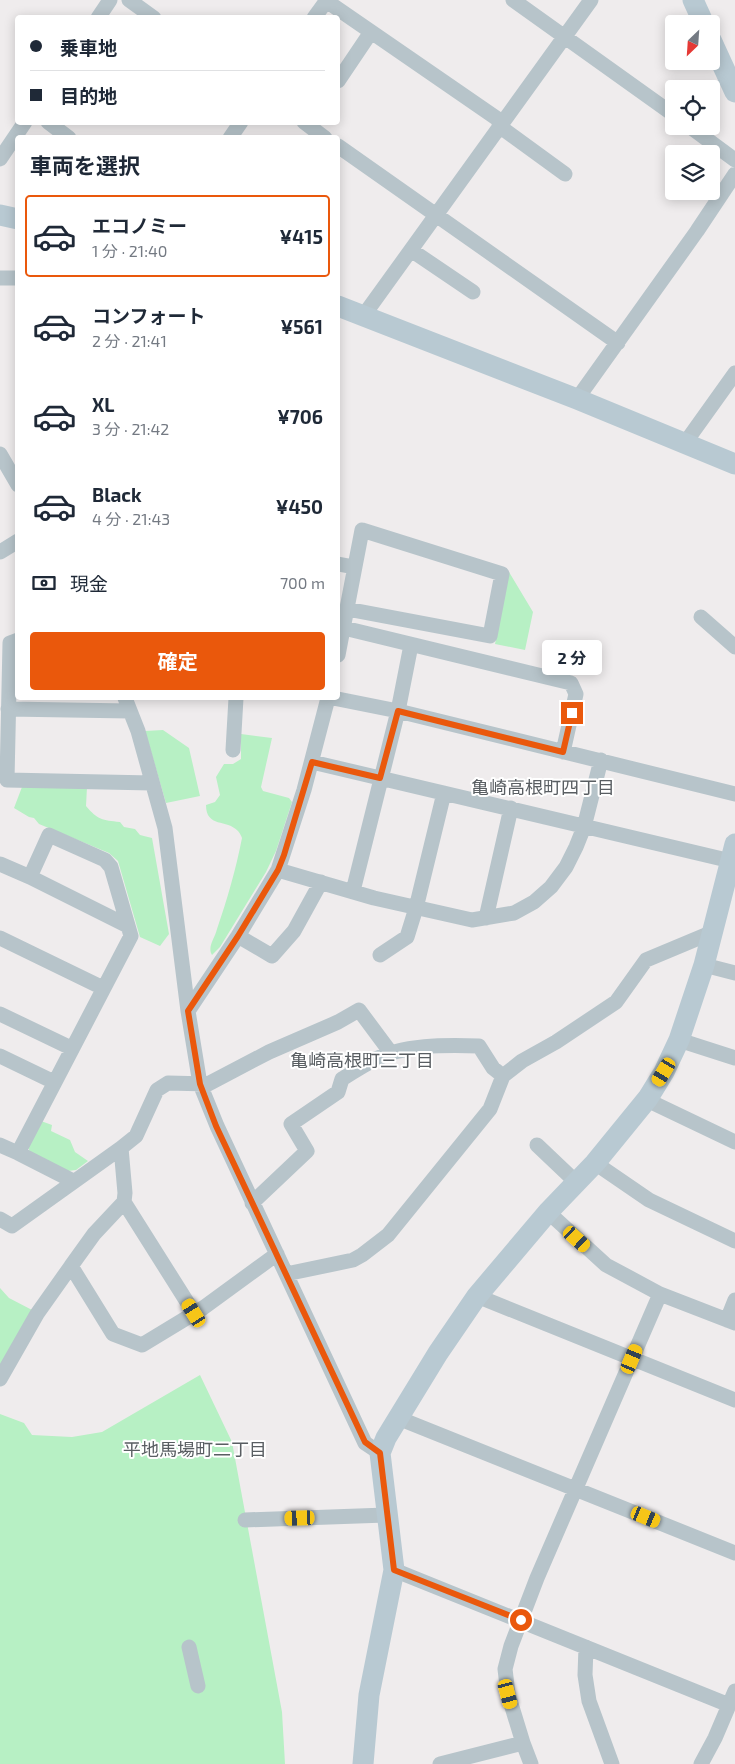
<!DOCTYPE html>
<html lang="ja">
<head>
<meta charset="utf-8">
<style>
  body { margin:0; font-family:"Exo 2","Noto Sans JP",sans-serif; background:#f6f6f7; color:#1f2937; height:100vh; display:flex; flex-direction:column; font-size:19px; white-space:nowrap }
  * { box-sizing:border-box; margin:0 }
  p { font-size:16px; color:#747a83 }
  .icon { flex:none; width:28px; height:28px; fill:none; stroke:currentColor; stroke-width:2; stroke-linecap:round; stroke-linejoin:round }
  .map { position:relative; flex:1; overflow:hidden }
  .sheet { position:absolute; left:15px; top:135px; width:325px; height:565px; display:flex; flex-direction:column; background:#fff; border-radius:5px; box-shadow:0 2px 12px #0003 }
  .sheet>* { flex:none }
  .guide { position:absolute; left:15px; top:15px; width:325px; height:110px; border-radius:5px; box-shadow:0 2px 12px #0003; display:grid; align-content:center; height:110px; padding:0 15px; background:#fff }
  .needle { width:32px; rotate:205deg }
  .controls { position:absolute; left:665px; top:15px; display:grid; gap:10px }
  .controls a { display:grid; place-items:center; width:55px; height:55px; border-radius:5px; background:#fff; box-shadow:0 2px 12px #0003; font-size:25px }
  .end { position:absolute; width:22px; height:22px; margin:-11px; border:6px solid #ea580c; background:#fff; box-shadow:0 0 0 2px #fff }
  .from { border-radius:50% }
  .bubble { position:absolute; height:35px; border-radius:5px; background:#fff; box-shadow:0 2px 12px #0003; font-size:16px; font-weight:700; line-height:35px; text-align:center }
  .car { position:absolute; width:15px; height:30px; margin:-15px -8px; border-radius:6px; box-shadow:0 0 4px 1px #0007; background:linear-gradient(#f5c518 24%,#345 0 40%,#f5c518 0 76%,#345 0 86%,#f5c518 0) }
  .guide b { display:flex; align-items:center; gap:18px; height:48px; font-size:19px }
  .guide b+b { border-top:1px solid #e0e1e3 }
  .guide i { width:12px; height:12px; background:#1f2937 }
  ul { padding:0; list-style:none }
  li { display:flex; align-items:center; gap:15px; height:82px; margin:0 10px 8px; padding:0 5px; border:2px solid transparent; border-radius:5px }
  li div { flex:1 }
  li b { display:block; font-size:19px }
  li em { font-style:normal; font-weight:700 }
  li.on { border-color:#ea580c }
  li>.icon { width:45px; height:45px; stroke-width:1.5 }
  h2 { padding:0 15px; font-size:22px; line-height:60px }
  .pay { display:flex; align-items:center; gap:12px; height:55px; padding:0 15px; font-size:19px }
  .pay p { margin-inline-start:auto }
  .action { display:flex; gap:10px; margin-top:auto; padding:10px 15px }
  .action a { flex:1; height:58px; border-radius:5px; background:#ea580c; color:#fff; font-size:20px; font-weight:700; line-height:58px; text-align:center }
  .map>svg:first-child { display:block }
  .green { fill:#b7f0c4 }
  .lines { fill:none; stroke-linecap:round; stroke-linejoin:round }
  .street { stroke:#b7c4ca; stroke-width:15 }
  .secondary { stroke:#b8c9d2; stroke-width:21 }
  .route { stroke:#ea580c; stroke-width:6 }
  .labels { text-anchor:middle; stroke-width:4; stroke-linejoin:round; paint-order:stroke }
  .neighbourhood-label { font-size:18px; fill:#595e62; stroke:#fff }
</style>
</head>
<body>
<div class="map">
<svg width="735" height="1764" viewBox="0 0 735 1764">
  <rect width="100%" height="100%" fill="#efeced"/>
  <path class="green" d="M509,572L533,612L525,650L495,644Z
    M163,730L189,748L200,796L166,803L145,731Z
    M241,734L272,738L261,787L263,791L289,798L292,802L276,851L266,872L220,947L212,955C207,947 215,938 217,929C227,900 236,869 242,838C241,836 240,833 238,831C227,819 206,828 206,805L215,802L220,795L216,777L224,764H233L241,759Z
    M22,787H87L86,806C98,820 102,820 120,822L124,827L135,829L140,835L152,838L169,934L160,946L140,937L118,861L109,853L39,824L34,818L29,817L14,808Z
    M41,1121L52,1125L51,1131L70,1140L75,1152L88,1161L76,1170L68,1171L30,1153L28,1146Z
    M0,1288L9,1298L34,1311L0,1369Z
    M200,1375L232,1442L282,1712L285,1764H0V1414L24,1423L32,1435L72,1437L102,1432Z"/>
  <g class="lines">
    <path class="street" d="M129,0L154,18
      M325,0L502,122
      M513,0L674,115
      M98,18L110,0
      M314,18L327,0
      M338,81L371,32
      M48,122L69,138
      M304,122L325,138
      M499,126L565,174
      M689,126L735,160
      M230,138L241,122
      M338,146L618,343
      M0,159L25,122
      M411,250L473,292
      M0,278H18
      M364,315L591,0
      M577,399L697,231L735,174
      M685,443L735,373
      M0,454L18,485
      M0,552L18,541
      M338,564L354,567
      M701,617L735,647
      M344,628L571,683L576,694L563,752
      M18,640L10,643L7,780L152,783
      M338,655L362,530L502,574L490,636L347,609
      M125,698L138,731L165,828L188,1011L200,1084L217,1126L365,1443L380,1453
      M333,698L398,711L735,794
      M8,709L130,711
      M233,750L236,698
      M312,762L731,861
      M0,864L30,877L49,835L105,860L111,867L131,936L18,1153L73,1181
      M278,870L374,898L472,920L514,913L534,902L551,887L566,867L576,847L584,827L601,760
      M30,877L128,926
      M353,891L398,711L411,645
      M486,918L511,808
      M238,936L272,956L294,931L321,882
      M0,938L103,988
      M380,955L407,937L416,908L444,793
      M704,965L735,973
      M188,1011L238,936L278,870L304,790L328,698
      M0,1014L71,1048
      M679,1040L735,1058
      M0,1056L54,1082
      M647,1100L735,1142
      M0,1145L18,1153
      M537,1145L577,1183
      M121,1148L125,1193L124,1202L94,1234L71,1266L113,1334L142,1345L203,1308L277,1254
      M595,1163L649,1200L735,1241
      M124,1202L194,1313
      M252,1203L307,1151L291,1124L338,1092L342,1079C352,1073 362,1066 372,1061C403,1044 445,1045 479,1046L493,1068L503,1076
      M548,1212L606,1265L660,1294L735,1323
      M0,1219L12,1226L121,1148L136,1136L157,1090L168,1083L208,1084L269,1052L338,1022L359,1010L391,1053
      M286,1274L353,1260L362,1255L388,1235L490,1109L503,1076L522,1061L556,1042L616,1002L646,960L713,932
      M477,1296L735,1400
      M727,1320L735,1300
      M0,1379L37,1314L71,1266
      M398,1418L735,1553
      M245,1520L386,1515
      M394,1570L729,1705
      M189,1647L198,1686
      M586,1647L585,1675L589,1701L612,1764
      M440,1764L523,1743
      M531,1764L523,1743L508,1694L505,1669L511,1646L537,1578L660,1294
      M701,1764L715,1738L735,1691"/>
    <path class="secondary" d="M693,0L704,24
      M711,40L735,92
      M0,215L18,219
      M338,306L577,399L735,464
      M363,1764L369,1695L394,1570L380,1453L386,1438L438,1353L477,1296L548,1212L595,1163L648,1098L664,1072L679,1040L704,965L735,844"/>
  </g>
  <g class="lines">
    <path class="route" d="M521,1620L394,1570L380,1453L365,1442L216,1126L200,1084L188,1011L238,936L278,870L284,855L312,762L380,778L398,711L563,752L572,713"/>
  </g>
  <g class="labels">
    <g class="neighbourhood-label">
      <text x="543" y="794">亀崎高根町四丁目</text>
      <text x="362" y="1067">亀崎高根町三丁目</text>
      <text x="195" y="1456">平地馬場町二丁目</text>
    </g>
  </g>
</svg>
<div class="controls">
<a><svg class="needle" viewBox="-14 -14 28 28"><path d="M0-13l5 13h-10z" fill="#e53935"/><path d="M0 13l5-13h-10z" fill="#747a83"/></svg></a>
<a><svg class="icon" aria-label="locate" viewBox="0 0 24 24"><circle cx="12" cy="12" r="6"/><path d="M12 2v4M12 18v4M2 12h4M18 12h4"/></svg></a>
<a><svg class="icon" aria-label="layers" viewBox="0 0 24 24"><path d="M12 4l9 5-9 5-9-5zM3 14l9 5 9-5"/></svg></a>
</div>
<i class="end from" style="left:521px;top:1620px"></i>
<i class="end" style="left:572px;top:713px"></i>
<div class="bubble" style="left:542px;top:640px;width:60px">2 分</div>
<i class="car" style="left:664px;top:1072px;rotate:211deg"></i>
<i class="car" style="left:577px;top:1239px;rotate:132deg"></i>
<i class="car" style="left:194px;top:1313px;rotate:328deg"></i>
<i class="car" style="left:632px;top:1359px;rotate:23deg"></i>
<i class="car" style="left:646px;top:1517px;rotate:112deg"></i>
<i class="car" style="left:300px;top:1518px;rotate:268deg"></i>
<i class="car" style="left:508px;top:1694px;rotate:165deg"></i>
<div class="guide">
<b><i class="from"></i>乗車地</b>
<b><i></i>目的地</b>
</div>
<section class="sheet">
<h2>車両を選択</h2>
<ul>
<li class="on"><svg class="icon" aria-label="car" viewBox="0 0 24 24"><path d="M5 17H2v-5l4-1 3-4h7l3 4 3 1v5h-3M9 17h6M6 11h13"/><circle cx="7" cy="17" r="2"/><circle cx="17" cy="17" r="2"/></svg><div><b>エコノミー</b><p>1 分 · 21:40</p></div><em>¥415</em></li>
<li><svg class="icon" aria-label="car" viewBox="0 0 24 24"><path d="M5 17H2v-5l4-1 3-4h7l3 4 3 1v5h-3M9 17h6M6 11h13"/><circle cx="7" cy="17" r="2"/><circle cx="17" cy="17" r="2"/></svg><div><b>コンフォート</b><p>2 分 · 21:41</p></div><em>¥561</em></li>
<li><svg class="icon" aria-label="car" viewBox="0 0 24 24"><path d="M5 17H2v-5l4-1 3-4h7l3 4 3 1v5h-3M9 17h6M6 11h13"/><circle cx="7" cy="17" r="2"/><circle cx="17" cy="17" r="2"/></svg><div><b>XL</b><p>3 分 · 21:42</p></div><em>¥706</em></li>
<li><svg class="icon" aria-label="car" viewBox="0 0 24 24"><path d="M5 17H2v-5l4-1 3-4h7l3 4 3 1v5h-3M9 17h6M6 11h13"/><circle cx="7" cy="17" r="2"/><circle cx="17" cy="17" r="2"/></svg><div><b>Black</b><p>4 分 · 21:43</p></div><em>¥450</em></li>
</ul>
<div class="pay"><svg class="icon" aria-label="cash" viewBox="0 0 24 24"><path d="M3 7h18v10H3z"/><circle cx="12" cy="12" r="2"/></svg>現金<p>700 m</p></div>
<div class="action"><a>確定</a></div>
</section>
</div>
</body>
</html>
